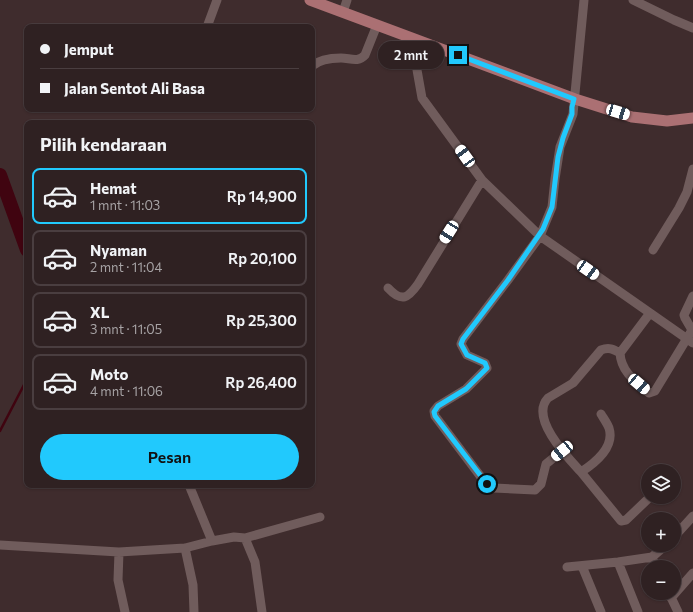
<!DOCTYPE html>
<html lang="id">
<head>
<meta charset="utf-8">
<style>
  body { margin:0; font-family:Commissioner,sans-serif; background:#3b2e2f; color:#f1f3f6; height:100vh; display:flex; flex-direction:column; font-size:15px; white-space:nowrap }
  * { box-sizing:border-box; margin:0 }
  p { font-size:13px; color:#a7a3a5 }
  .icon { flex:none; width:22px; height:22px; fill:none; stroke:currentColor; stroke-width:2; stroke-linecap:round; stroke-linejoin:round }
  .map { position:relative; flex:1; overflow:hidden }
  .side { position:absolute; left:24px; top:120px; width:291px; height:368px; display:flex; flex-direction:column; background:#2f2122; border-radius:8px; box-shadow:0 1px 3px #0004,0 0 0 1px #4a3e40 }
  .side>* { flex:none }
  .guide { position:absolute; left:24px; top:24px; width:291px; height:88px; border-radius:8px; box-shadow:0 1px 3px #0004,0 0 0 1px #4a3e40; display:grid; align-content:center; height:88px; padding:0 16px; background:#2f2122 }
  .controls { position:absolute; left:641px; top:464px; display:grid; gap:8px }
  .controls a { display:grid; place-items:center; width:40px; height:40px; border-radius:50%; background:#2f2122; box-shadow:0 1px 3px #0004,0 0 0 1px #4a3e40; font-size:20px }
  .end { position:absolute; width:18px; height:18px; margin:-9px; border:5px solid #21c9fd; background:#111; box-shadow:0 0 0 2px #111 }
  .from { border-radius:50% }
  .bubble { position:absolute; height:28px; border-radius:14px; background:#2f2122; box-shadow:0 1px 3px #0004,0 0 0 1px #4a3e40; font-size:13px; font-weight:600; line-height:28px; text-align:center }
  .car { position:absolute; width:12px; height:24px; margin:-12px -6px; border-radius:5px; box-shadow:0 0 3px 1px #0007; background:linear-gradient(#fff 24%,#345 0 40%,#fff 0 76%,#345 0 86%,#fff 0) }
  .guide b { display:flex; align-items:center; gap:14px; height:38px; font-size:15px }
  .guide b+b { border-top:1px solid #4a3e40 }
  .guide i { width:10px; height:10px; background:#f1f3f6 }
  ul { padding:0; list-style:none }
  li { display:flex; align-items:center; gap:12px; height:56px; margin:0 8px 6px; padding:0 8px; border:2px solid #4a3e40; border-radius:8px }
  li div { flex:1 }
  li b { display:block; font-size:15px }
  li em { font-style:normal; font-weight:600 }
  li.active { border-color:#21c9fd }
  li>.icon { width:36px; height:36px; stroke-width:1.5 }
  h2 { padding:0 16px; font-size:18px; line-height:48px }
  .primary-button { display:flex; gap:8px; margin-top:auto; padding:8px 16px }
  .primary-button a { flex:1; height:46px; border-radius:24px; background:#21c9fd; color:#111; font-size:16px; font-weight:600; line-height:46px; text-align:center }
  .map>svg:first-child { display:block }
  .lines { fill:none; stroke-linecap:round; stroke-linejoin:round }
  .stream { stroke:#400410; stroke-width:2.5 }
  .river { stroke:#400410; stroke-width:14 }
  .minor { stroke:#705c5c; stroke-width:9 }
  .major { stroke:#ab7073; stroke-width:11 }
  .route { stroke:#21c9fd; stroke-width:5 }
</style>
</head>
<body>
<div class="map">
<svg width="693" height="612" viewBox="0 0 693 612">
  <rect width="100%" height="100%" fill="#3f2c2d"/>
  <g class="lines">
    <path class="stream" d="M0,431L27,379"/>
    <path class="river" d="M0,175L27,250"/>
    <path class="minor" d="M633,0L674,20L693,28
      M343,12L347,0
      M207,27L217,0
      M414,39V53L422,98L482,180L540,236L693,343
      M312,66C319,60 331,58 341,58C350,58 358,63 365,55L377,25
      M653,250L679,208L687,192L693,169
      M388,288C402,303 408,298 418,284L482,180
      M620,353C621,372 636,382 649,393L655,391L692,330L685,318L684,315L693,296
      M601,414C604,419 607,423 609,428C615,447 595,463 581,472C568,458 529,418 548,398L573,383L601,350C609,347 613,349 620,353L650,313
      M562,451L546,464L541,484L535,490L494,488L487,484L481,477L435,416L434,411L438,406L466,389L487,368L485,363L467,355L461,344L463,339L508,280L540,236L552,207L555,179L560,147L573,114L584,0
      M581,472L621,521L626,520L650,497
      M189,485L212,541
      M674,537L693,516
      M245,538L320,517
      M0,545L119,552L185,548L212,541L234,537L245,538L255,562L262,612
      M185,548L193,585L194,612
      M119,552L118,580L125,612
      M652,557L656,567
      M618,562L638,612
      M582,566L601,612
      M567,567L618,562L652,557L666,545
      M669,593L678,612
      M671,598L693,573"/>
    <path class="major" d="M310,0L575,99L632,117L667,121L693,118"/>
  </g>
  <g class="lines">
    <path class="route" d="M458,55L574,99L572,107V114L563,138L558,157L552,207L543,229L508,280L463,339L461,344L467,355L485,363L487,368L466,389L438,406L434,412L435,416L487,484"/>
  </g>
</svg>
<div class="controls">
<a><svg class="icon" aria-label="layers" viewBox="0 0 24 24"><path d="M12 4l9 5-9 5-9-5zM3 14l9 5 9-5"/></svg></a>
<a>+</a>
<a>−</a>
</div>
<i class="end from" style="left:487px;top:484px"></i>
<i class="end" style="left:458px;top:55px"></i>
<div class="bubble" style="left:378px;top:41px;width:66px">2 mnt</div>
<i class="car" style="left:618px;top:112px;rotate:107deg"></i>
<i class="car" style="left:465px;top:156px;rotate:324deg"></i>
<i class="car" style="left:449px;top:232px;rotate:212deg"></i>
<i class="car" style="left:588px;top:270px;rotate:125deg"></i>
<i class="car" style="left:639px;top:384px;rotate:131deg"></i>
<i class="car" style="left:562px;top:451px;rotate:231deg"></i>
<div class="guide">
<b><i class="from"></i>Jemput</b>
<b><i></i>Jalan Sentot Ali Basa</b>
</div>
<section class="side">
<h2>Pilih kendaraan</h2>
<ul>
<li class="active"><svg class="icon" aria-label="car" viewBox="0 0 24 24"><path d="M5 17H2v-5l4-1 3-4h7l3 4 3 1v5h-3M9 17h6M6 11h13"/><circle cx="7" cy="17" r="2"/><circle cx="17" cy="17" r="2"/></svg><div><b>Hemat</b><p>1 mnt · 11:03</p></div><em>Rp 14,900</em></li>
<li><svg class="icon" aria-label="car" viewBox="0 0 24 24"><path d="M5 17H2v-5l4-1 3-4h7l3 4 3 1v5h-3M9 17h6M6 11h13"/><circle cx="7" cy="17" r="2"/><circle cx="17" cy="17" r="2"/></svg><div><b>Nyaman</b><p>2 mnt · 11:04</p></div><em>Rp 20,100</em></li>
<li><svg class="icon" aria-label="car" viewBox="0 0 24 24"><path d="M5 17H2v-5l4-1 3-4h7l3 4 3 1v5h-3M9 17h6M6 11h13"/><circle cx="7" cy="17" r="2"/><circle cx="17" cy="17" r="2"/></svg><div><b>XL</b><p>3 mnt · 11:05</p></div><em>Rp 25,300</em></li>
<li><svg class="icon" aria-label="car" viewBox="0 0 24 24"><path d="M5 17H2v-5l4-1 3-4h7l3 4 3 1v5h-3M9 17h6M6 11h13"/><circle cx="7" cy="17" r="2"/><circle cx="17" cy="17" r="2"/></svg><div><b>Moto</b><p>4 mnt · 11:06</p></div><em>Rp 26,400</em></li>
</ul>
<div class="primary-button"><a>Pesan</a></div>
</section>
</div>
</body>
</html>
